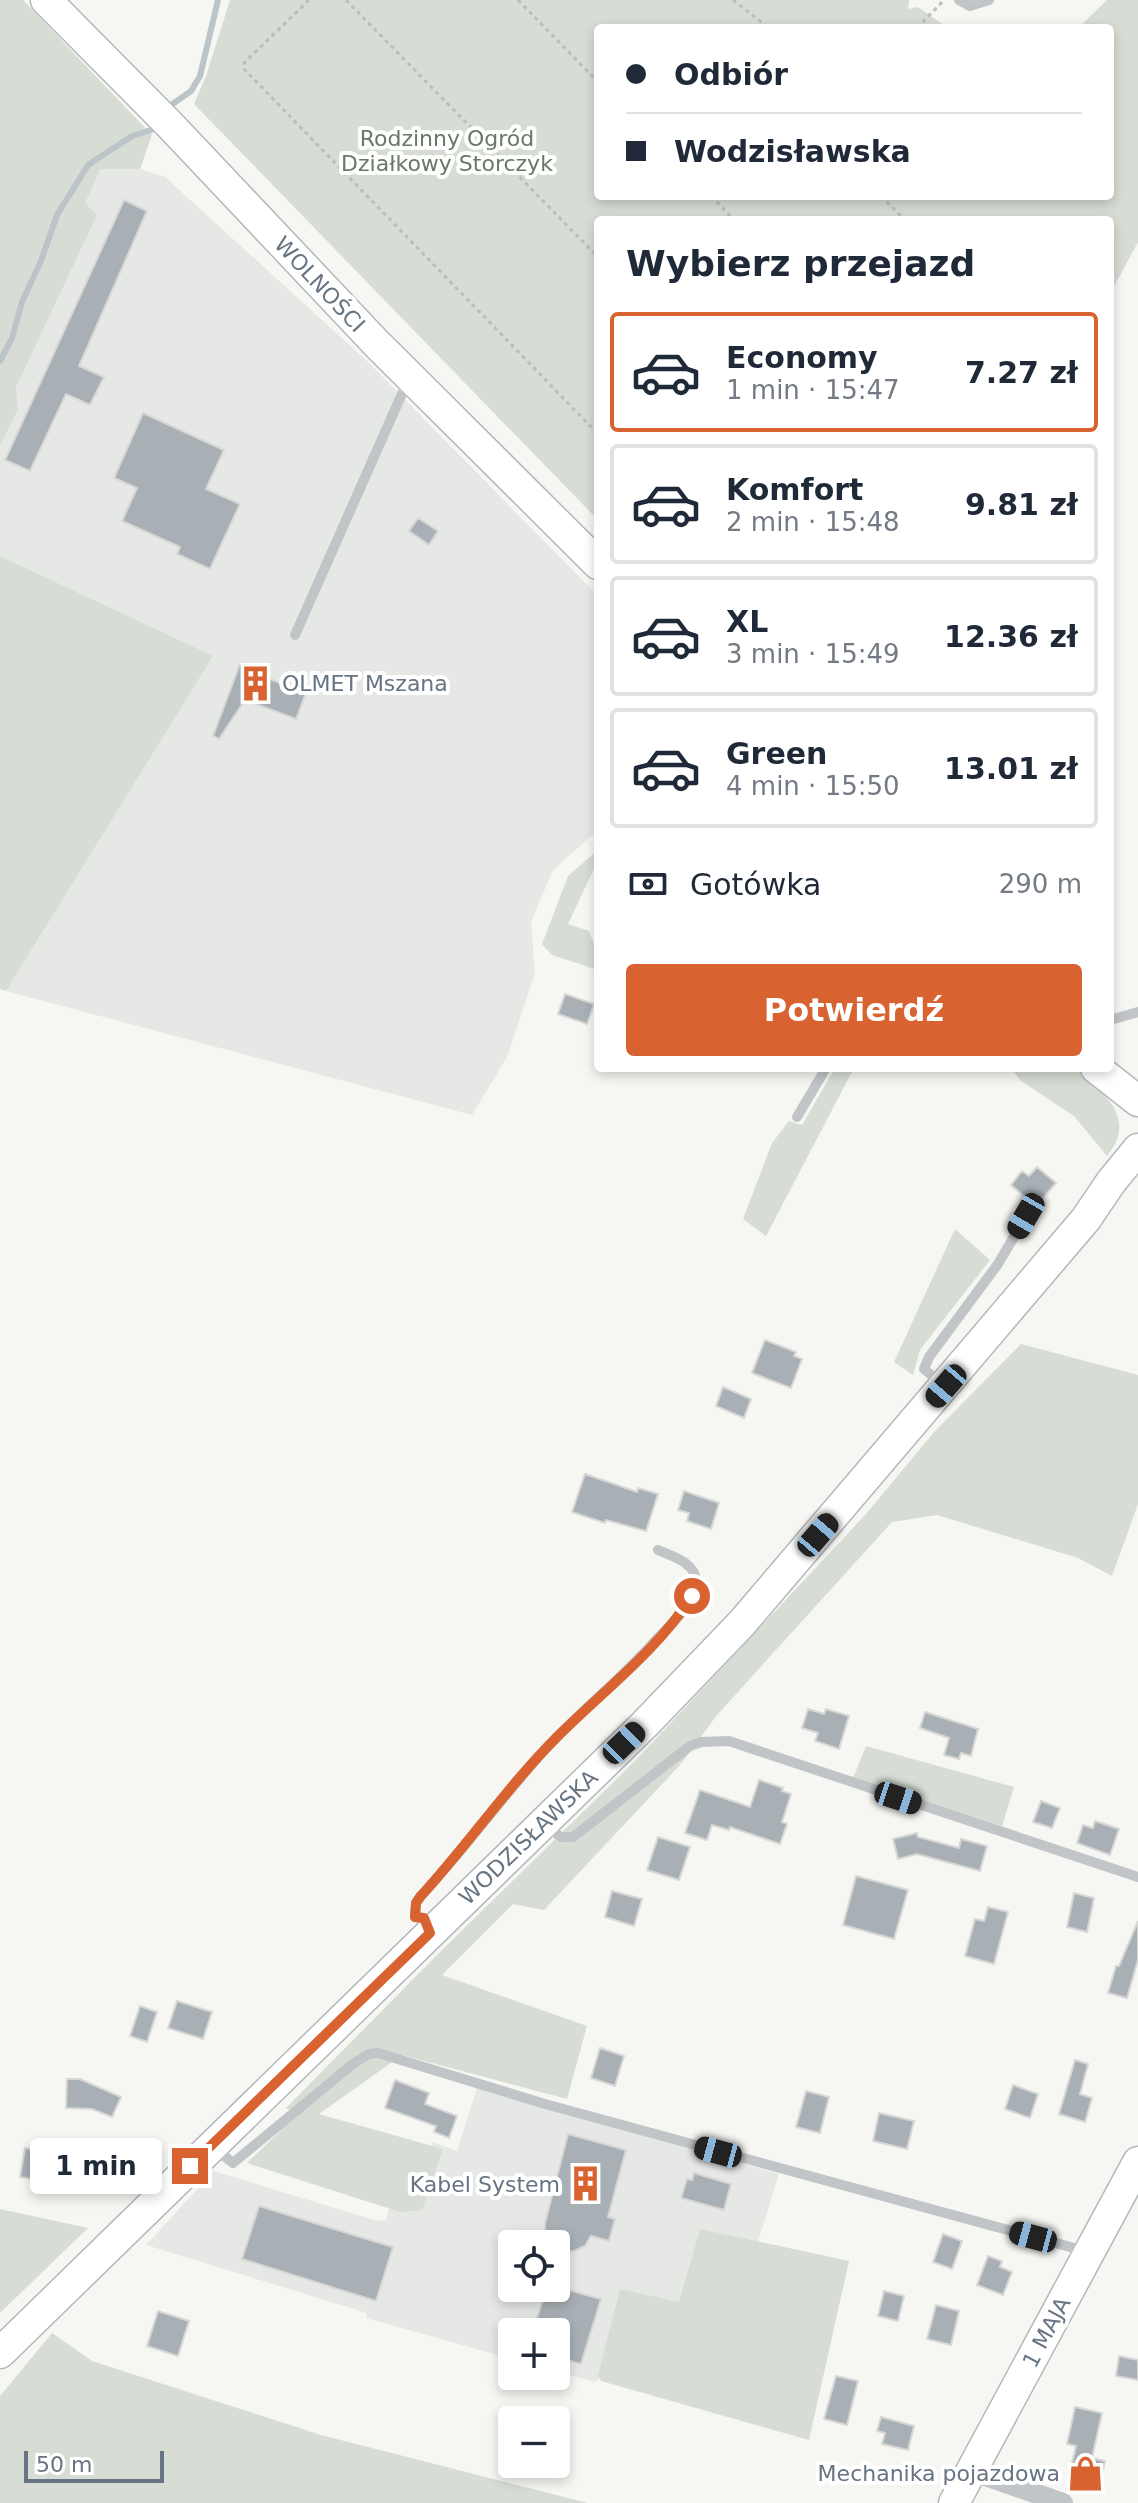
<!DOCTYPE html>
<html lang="pl">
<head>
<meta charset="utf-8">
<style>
  body { margin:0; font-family:"DejaVu Sans",sans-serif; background:#f2f2f3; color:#1f2937; height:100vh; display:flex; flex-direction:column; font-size:30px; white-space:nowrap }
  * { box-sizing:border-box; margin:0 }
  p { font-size:26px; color:#747a83 }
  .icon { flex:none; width:44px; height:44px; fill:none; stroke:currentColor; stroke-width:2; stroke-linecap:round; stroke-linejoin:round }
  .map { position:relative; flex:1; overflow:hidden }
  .drawer { position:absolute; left:594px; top:216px; width:520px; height:856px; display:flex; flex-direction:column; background:#fff; border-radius:8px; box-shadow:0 4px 12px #0003 }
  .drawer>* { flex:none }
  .guide { position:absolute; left:594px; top:24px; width:520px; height:176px; border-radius:8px; box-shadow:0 4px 12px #0003; display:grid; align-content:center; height:176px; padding:0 32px; background:#fff }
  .fabs { position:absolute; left:498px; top:2230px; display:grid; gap:16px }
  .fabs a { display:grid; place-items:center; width:72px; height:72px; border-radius:8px; background:#fff; box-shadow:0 4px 12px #0003; font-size:40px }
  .scale { position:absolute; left:24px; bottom:20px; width:140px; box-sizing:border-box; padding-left:8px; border:4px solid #677482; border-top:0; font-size:22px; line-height:28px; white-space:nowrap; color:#677482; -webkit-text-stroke:6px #fff; paint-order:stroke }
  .end { position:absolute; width:36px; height:36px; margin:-18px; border:10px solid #d96330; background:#fff; box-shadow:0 0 0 4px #fff }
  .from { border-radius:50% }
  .bubble { position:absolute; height:56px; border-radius:8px; background:#fff; box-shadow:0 4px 12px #0003; font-size:26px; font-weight:700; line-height:56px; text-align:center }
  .car { position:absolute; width:24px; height:48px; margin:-24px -12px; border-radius:10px; box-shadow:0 0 6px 2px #0007; background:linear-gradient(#222 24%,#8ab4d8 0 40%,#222 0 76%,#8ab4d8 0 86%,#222 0) }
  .guide b { display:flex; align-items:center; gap:28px; height:76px; font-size:30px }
  .guide b+b { border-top:2px solid #e0e1e3 }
  .guide i { width:20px; height:20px; background:#1f2937 }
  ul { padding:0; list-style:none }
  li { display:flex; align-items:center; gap:24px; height:120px; margin:0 16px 12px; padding:0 16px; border:4px solid #e0e1e3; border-radius:8px }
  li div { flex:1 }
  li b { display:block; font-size:30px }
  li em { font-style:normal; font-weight:700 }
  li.on { border-color:#d96330 }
  li>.icon { width:72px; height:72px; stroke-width:1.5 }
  h2 { padding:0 32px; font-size:36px; line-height:96px }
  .pay { display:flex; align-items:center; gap:20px; height:88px; padding:0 32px; font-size:30px }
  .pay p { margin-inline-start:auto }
  .button { display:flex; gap:16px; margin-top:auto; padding:16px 32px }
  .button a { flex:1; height:92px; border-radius:8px; background:#d96330; color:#fff; font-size:32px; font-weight:700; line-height:92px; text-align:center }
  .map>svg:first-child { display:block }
  .built { fill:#e6e8e6; fill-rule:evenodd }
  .green { fill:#d7ddd4 }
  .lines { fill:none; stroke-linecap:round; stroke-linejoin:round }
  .stream { stroke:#bbc5c9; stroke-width:6 }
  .building { fill:#a9b0b5; stroke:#d7d7d5; stroke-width:2 }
  .secondary-casing { stroke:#b4b8bc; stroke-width:33 }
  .path { stroke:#bbbdbf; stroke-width:3; stroke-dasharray:4 4; stroke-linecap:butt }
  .lane { stroke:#c1c5c8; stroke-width:10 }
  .street { stroke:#c1c5c8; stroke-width:20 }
  .secondary { stroke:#fff; stroke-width:30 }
  .route { stroke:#d96330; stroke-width:10 }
  .labels { text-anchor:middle; stroke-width:8; stroke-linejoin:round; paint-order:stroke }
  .park-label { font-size:22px; fill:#687a65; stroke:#fff }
  .street-label { font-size:22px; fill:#677482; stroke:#fff }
  .poi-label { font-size:22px; fill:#677482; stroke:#fff; text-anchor:end }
</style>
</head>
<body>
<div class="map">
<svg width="1138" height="2503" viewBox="0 0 1138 2503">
  <rect width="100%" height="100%" fill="#f6f6f3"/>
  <path class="built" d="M100,168L140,169L165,177L368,362L598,596V830L553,870L531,922L535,973L507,1057L472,1115L6,991L212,656L0,556V446L18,410L16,387L84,203Z
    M477,2088L779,2174L755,2251L679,2310L610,2373L594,2382L556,2371V2332H512V2359L366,2318L367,2313L146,2245L214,2171L374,2220L386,2221L390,2204L416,2207L433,2142L457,2151ZM512,2244H556V2288H512Z"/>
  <path class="green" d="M0,0H23L152,135L140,169H100L85,203L97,215L16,387L18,410L0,446Z
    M230,0H909L908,9L918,7L948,28H598V196H1110V28H1078L1107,0H1138V242L1110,294V220H598V520L194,104L206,76Z
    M0,556L213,656L6,991L0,989Z
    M598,850V860L568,924L589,931L598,955V970L552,955L542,944L568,876Z
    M835,1068H854L766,1236L743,1219L772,1143L789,1121L802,1125Z
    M1011,1068H1076C1104,1094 1138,1118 1107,1156L1074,1116L1021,1081Z
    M955,1229L990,1260L920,1350L913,1375L894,1362Z
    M1021,1344L1138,1375V1504L1112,1576L1078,1558L937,1515L892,1522L717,1715L680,1765L544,1910L513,1904L442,1975L587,2026L567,2099L402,2055L319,2114L443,2149L422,2210L400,2212L247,2163L298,2114L286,2108L436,1956L636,1760L866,1514L935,1431Z
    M866,1746L1014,1787L1002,1826L853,1778Z
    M0,2209L88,2228L0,2313Z
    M700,2229L849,2261L809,2440L601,2381L598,2375L620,2289L679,2302Z
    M52,2333L92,2361L321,2435L588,2503H0V2396Z"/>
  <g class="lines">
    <path class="stream" d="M167,108L191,91L200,76L218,0
      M0,361L12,338L22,302L41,261L57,215L88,165L132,136L151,130L156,124"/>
  </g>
  <path class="building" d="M124,200L147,211L79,366L104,377L90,405L66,394L30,471L5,460Z
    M143,413L224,450L206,489L240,504L210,569L177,554L180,547L122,521L137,488L114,478Z
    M418,518L438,531L429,545L409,531Z
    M240,664L255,670L254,673L306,693L296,719L245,700L219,739L213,736Z
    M565,994L594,1004L587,1024L558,1014Z
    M1037,1167L1056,1183L1036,1206L1011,1185L1022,1171L1029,1176Z
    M765,1340L796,1352L794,1356L802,1359L791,1388L752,1373Z
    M723,1387L751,1399L744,1418L716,1406Z
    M585,1474L637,1492L638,1488L658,1494L646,1531L606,1520L605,1523L572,1512Z
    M684,1491L719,1503L711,1529L687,1521L689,1513L678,1510Z
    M808,1709L824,1714L826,1709L849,1716L839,1749L815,1741L818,1733L802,1728Z
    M925,1712L978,1729L971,1756L961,1753L959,1759L944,1755L949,1738L920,1728Z
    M759,1780L783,1788L782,1791L791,1794L782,1822L787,1824L780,1844L730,1827L729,1830L712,1825L707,1840L685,1833L700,1790L750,1807Z
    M1041,1801L1060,1808L1052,1828L1033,1822Z
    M1095,1821L1119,1829L1110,1855L1077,1843L1083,1825L1093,1828Z
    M917,1833L918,1837L959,1848L961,1839L987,1846L980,1871L917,1854L898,1859L893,1839Z
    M658,1837L690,1847L679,1880L647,1870Z
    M856,1876L908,1890L894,1939L843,1925Z
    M612,1891L642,1899L634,1926L605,1917Z
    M1074,1893L1094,1898L1087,1932L1067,1927Z
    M988,1907L1008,1912L994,1964L965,1956L975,1919L984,1921Z
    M1138,1921V1960L1127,1998L1108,1993L1116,1966H1119Z
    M177,2001L212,2012L203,2039L168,2028Z
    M140,2006L157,2012L147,2042L130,2036Z
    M600,2048L624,2056L615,2086L591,2078Z
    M1075,2060L1088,2064L1080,2094L1092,2098L1085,2122L1059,2114Z
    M67,2079H80L121,2097L112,2117L92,2109L66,2108Z
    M395,2080L429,2093L425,2104L457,2116L449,2138L434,2132L436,2126L385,2108Z
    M1013,2085L1038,2094L1030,2118L1005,2109Z
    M806,2091L829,2097L820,2133L796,2127Z
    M879,2113L914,2121L907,2149L873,2141Z
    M568,2134L626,2150L608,2217L615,2219L609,2241L591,2236L585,2246L574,2251L562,2252L556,2248V2244H550L545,2236V2223Z
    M25,2148L53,2152L48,2182L20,2177Z
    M694,2173L731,2184L724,2210L681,2198L687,2179L692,2180Z
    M259,2206L393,2247L376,2301L242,2259Z
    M943,2234L962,2241L952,2269L933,2262Z
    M988,2256L1002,2261L1000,2267L1012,2272L1003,2295L977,2285Z
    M547,2288H561L601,2299L581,2364L556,2357V2332H532Z
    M884,2291L904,2296L898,2321L878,2316Z
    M936,2305L959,2311L951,2345L927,2339Z
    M158,2311L189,2321L178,2356L147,2346Z
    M1119,2356L1138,2360V2380L1116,2376Z
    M836,2376L858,2381L847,2425L824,2419Z
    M1075,2407L1102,2413L1092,2458L1105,2461L1099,2488L1068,2480L1076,2446L1067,2444Z
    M881,2417L914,2426L908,2450L882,2444L885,2433L877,2431Z"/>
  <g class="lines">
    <defs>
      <path id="secondary" d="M46,0L171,126L376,343L598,564
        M1096,1068L1138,1101
        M0,2353L645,1724L742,1623L1086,1219L1111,1182L1138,1149
        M954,2503L1138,2162"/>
    </defs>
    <use href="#secondary" class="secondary-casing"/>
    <path class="path" d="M309,0L244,63V69L598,434
      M346,0L598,257
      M518,0L598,82
      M733,0L769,28
      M917,28L944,0
      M711,196L734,220
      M881,196L905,220"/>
    <path class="lane" d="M959,0L970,6L989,0
      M295,635L409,378
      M1110,1020L1138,1012
      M797,1117L826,1068
      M941,1383L924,1369L929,1357L998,1264L1026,1216
      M547,1827L561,1837H573L690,1746L701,1742L729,1741L1138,1877
      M428,1929L424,1918L415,1917L416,1903L420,1897C463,1851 500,1800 542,1753C577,1714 619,1681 654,1642C669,1626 694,1606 696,1583C697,1563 672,1556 658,1550
      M213,2147L233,2163L354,2063L369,2054L378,2053L545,2104L1085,2251"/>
    <path class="street" d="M971,2471L1063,2503"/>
    <use href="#secondary" class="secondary"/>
  </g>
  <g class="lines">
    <path class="route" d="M190,2166L430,1933L424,1918L415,1917L416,1903L420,1897C467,1846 507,1787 556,1738C602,1692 657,1651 692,1596"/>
  </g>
  <defs>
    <symbol id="building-bare" viewBox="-9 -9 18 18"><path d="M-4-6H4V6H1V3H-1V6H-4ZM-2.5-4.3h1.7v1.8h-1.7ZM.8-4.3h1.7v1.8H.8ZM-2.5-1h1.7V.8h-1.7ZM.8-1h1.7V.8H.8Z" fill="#d96330" stroke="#fff" stroke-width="2.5" paint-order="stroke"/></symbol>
    <symbol id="shop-bare" viewBox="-9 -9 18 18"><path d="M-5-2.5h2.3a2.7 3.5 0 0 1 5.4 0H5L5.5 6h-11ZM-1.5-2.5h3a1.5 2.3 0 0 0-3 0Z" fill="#d96330" stroke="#fff" stroke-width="2.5" paint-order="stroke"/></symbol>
  </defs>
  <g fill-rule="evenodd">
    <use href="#building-bare" x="230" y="658" width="51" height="51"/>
    <use href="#building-bare" x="560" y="2158" width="51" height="51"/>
    <use href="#shop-bare" x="1060" y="2448" width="51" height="51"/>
  </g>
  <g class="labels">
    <g class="park-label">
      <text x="447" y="146">Rodzinny Ogród<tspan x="447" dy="25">Działkowy Storczyk</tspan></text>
    </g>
    <g class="street-label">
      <text transform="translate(320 284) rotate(47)" y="8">WOLNOŚCI</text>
      <text transform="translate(528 1837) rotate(-44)" y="8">WODZISŁAWSKA</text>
      <text transform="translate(1046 2332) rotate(-62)" y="8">1 MAJA</text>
    </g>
    <g class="poi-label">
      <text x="282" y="691" text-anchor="start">OLMET Mszana</text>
      <text x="560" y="2192">Kabel System</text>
      <text x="1060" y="2481">Mechanika pojazdowa</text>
    </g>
  </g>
</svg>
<div class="fabs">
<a><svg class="icon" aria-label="locate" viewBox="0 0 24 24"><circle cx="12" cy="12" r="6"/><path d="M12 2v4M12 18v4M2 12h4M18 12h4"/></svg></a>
<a>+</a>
<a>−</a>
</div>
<div class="scale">50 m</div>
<i class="end from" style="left:692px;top:1596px"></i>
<i class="end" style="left:190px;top:2166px"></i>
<div class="bubble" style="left:30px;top:2138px;width:132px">1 min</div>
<i class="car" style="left:1026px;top:1216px;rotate:210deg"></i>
<i class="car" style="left:946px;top:1386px;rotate:221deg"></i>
<i class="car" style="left:818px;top:1535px;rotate:41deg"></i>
<i class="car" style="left:624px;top:1743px;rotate:46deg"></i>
<i class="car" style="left:898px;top:1798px;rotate:108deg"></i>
<i class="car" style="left:718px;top:2152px;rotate:285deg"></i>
<i class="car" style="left:1033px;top:2237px;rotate:285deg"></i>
<div class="guide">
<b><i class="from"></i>Odbiór</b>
<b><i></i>Wodzisławska</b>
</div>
<section class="drawer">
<h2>Wybierz przejazd</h2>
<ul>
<li class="on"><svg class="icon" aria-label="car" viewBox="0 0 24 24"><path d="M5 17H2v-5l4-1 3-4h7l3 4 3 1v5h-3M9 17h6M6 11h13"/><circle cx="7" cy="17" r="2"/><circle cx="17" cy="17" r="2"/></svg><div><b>Economy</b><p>1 min · 15:47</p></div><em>7.27 zł</em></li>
<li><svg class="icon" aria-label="car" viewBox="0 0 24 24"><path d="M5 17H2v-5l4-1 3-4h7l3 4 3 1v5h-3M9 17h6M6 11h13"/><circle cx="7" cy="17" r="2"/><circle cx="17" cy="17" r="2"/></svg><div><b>Komfort</b><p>2 min · 15:48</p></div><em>9.81 zł</em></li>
<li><svg class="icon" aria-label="car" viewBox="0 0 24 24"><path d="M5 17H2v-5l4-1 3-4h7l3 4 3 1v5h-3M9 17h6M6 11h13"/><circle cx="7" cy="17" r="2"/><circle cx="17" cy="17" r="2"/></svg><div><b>XL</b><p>3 min · 15:49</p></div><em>12.36 zł</em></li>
<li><svg class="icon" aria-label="car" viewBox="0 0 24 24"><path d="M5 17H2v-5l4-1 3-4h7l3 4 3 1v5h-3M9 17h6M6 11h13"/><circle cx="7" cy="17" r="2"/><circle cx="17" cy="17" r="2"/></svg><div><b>Green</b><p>4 min · 15:50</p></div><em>13.01 zł</em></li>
</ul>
<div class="pay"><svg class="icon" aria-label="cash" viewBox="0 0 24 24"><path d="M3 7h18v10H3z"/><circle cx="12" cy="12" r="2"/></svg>Gotówka<p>290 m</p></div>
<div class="button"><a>Potwierdź</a></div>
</section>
</div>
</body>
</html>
